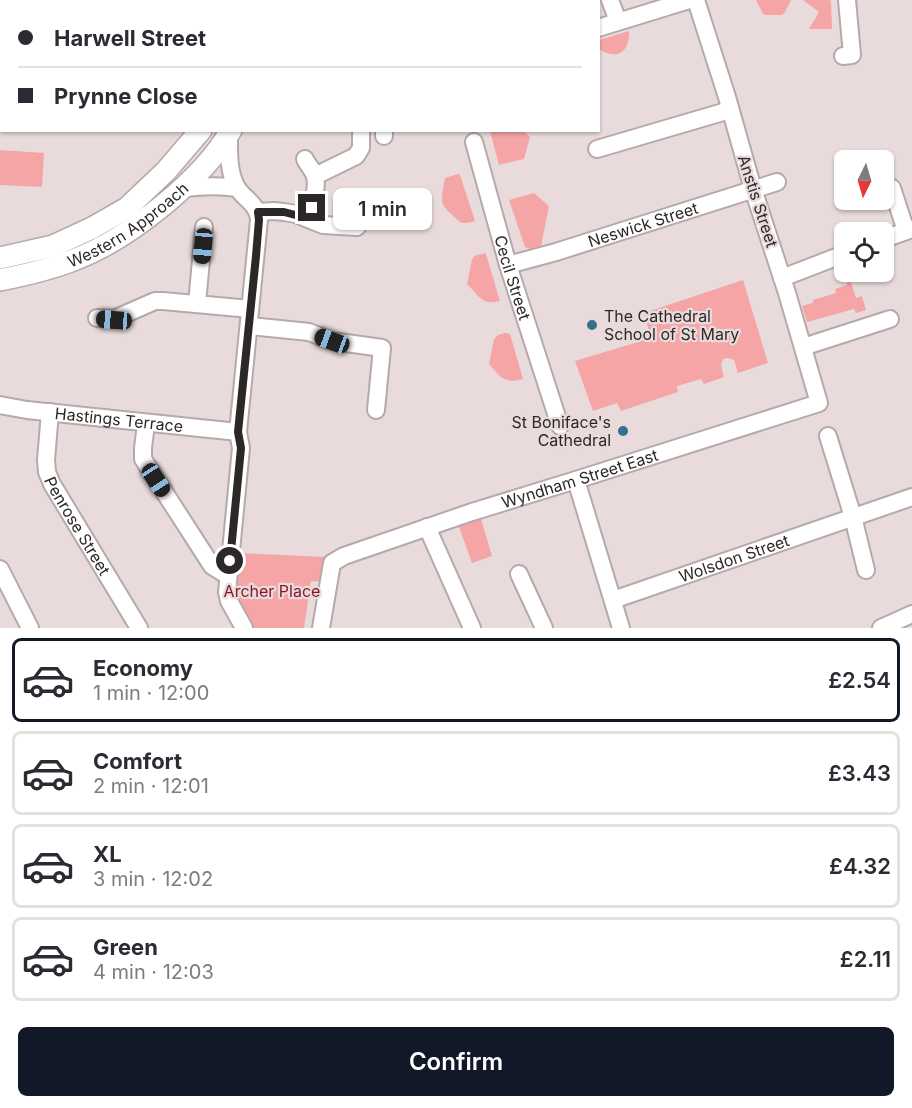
<!DOCTYPE html>
<html lang="en">
<head>
<meta charset="utf-8">
<style>
  body { margin:0; font-family:Inter,sans-serif; background:#f7f7f7; color:#2b2b33; height:100vh; display:flex; flex-direction:column; font-size:22px; white-space:nowrap }
  * { box-sizing:border-box; margin:0 }
  p { font-size:20px; color:#7c7c81 }
  .icon { flex:none; width:33px; height:33px; fill:none; stroke:currentColor; stroke-width:2; stroke-linecap:round; stroke-linejoin:round }
  .map { position:relative; height:628px; overflow:hidden }
  .details { display:flex; flex-direction:column; background:#fff; flex:1 }
  .details>* { flex:none }
  .banner { position:absolute; left:0px; top:0px; width:600px; height:132px; box-shadow:0 2px 4px #0004; display:grid; align-content:center; height:132px; padding:0 18px; background:#fff }
  .needle { width:39px; rotate:185deg }
  .fabs { position:absolute; left:834px; top:150px; display:grid; gap:12px }
  .fabs a { display:grid; place-items:center; width:60px; height:60px; border-radius:9px; background:#fff; box-shadow:0 2px 4px #0004; font-size:30px }
  .end { position:absolute; width:27px; height:27px; margin:-14px; border:8px solid #2d2828; background:#fff; box-shadow:0 0 0 3px #fff }
  .from { border-radius:50% }
  .bubble { position:absolute; height:42px; border-radius:9px; background:#fff; box-shadow:0 2px 4px #0004; font-size:20px; font-weight:600; line-height:42px; text-align:center }
  .car { position:absolute; width:18px; height:36px; margin:-18px -9px; border-radius:8px; box-shadow:0 0 4px 2px #0007; background:linear-gradient(#222 24%,#8ab4d8 0 40%,#222 0 76%,#8ab4d8 0 86%,#222 0) }
  .banner b { display:flex; align-items:center; gap:21px; height:57px; font-size:22px }
  .banner b+b { border-top:2px solid #e1e1e2 }
  .banner i { width:15px; height:15px; background:#2b2b33 }
  ul { padding:10px 0 0; list-style:none }
  li { display:flex; align-items:center; gap:18px; height:84px; margin:0 12px 9px; padding:0 6px; border:3px solid #e1e1e2; border-radius:9px }
  li div { flex:1 }
  li b { display:block; font-size:22px }
  li em { font-style:normal; font-weight:600 }
  li.on { border-color:#111827 }
  li>.icon { width:54px; height:54px; stroke-width:1.5 }
  .button { display:flex; gap:12px; margin-top:auto; padding:12px 18px }
  .button a { flex:1; height:69px; border-radius:9px; background:#111827; color:#fff; font-size:24px; font-weight:600; line-height:69px; text-align:center }
  .map>svg:first-child { display:block }
  .green { fill:#f5a5a5 }
  .lines { fill:none; stroke-linecap:round; stroke-linejoin:round }
  .minor-casing { stroke:#b6a9a9; stroke-width:20 }
  .major-casing { stroke:#b6a9a9; stroke-width:24 }
  .minor { stroke:#fff; stroke-width:16 }
  .major { stroke:#fff; stroke-width:21 }
  .route { stroke:#2d2828; stroke-width:8 }
  .poi-dot { fill:#366f89; stroke:#e9dbdb; stroke-width:2 }
  .labels { text-anchor:middle; stroke-width:4.5; stroke-linejoin:round; paint-order:stroke }
  .street-label { font-size:16px; fill:#2d2828; stroke:#e9dbdb }
  .poi-label { font-size:16px; fill:#2d2828; stroke:#e9dbdb; text-anchor:start }
  .park-label { font-size:16px; fill:#891729; stroke:#e9dbdb }
</style>
</head>
<body>
<div class="map">
<svg width="912" height="628" viewBox="0 0 912 628">
  <rect width="100%" height="100%" fill="#e9dbdb"/>
  <path class="green" d="M756,0H791L785,12L782,15H766L763,14Z
    M803,0H830L831,2L832,29H809L819,12Z
    M629,31C630,52 617,61 599,49V40Z
    M490,131H523L530,137L524,159L499,165Z
    M0,150L44,153L42,187L0,185Z
    M458,174L460,175L475,221L467,223H461C439,203 440,207 445,178Z
    M534,193L549,206L541,246L530,249L525,247L509,200Z
    M485,253L486,254L500,301C482,306 479,296 467,284L472,260L474,256Z
    M743,280L768,363L738,373L734,360L728,358L723,359L721,365L724,377L704,384L701,379L677,386L678,392L621,411L617,403L593,411L575,361L651,338L644,313Z
    M851,282L856,298L862,296L866,310L856,313L854,309L807,322L802,306L813,303V300L836,293L835,289L847,285V283Z
    M505,333L510,334L523,379C505,384 501,378 489,364L494,339L498,335Z
    M481,519L492,556L472,563L459,527Z
    M239,553L326,557L323,582L311,581L304,628H253L234,599Z"/>
  <g class="lines">
    <defs>
      <g id="minor">
        <path d="M321,0L325,2"/>
        <path d="M530,0V2"/>
        <path d="M610,0L618,21"/>
        <path d="M67,2V0"/>
        <path d="M598,28L689,0"/>
        <path d="M843,56L852,55L847,0"/>
        <path d="M0,90H2"/>
        <path d="M384,130V136"/>
        <path d="M229,135C229,151 228,170 236,186C243,199 258,203 259,220L238,432L241,448L227,592L229,601L244,628"/>
        <path id="s1" d="M474,142L508,265L560,426"/>
        <path d="M597,149L730,110"/>
        <path d="M305,159C307,164 313,170 315,176C318,187 312,208 307,218"/>
        <path d="M315,176L356,156L361,148V130"/>
        <path d="M184,188C202,186 218,185 237,188"/>
        <path d="M892,188L906,231"/>
        <path d="M258,212L274,211L284,212L296,214L323,225L357,227"/>
        <path d="M884,239L912,229"/>
        <path id="s2" d="M508,265L556,252L777,182"/>
        <path d="M782,278L844,254"/>
        <path d="M197,304L204,227"/>
        <path d="M97,318L114,319L155,301H163L250,309"/>
        <path d="M250,326L309,332L332,341L382,348L376,410"/>
        <path d="M803,347L890,319"/>
        <path id="s3" d="M0,405L27,410L238,432"/>
        <path id="s4" d="M50,412L46,460L47,472L52,484L139,628"/>
        <path d="M146,424L143,448V459L212,566L228,576"/>
        <path d="M828,436L853,517L866,570"/>
        <path d="M576,480L621,628"/>
        <path d="M427,527L472,628"/>
        <path d="M0,569L30,628"/>
        <path d="M519,574L544,628"/>
        <path id="s5" d="M613,600L912,497"/>
        <path id="s6" d="M321,628L332,563L344,556L472,512L576,480L819,403L787,293L753,189L727,97L696,0"/>
        <path d="M881,628L912,614"/>
      </g>
      <g id="major">
        <path d="M251,2V0"/>
        <path d="M276,2V0"/>
        <path d="M0,258L53,246L92,228L127,208L166,171L201,130"/>
        <path id="s7" d="M0,280C25,275 52,269 76,259C128,239 204,179 231,130"/>
      </g>
    </defs>
    <use href="#minor" class="minor-casing"/>
    <use href="#major" class="major-casing"/>
    <use href="#minor" class="minor"/>
    <use href="#major" class="major"/>
  </g>
  <g class="lines">
    <path class="route" d="M230,561L241,448L238,432L256,256L259,220L258,212H284L307,218L312,208"/>
  </g>
  <g class="poi-dot">
    <circle cx="592" cy="325" r="6"/>
    <circle cx="623" cy="431" r="6"/>
  </g>
  <g class="labels">
    <g class="street-label">
      <text transform="translate(758 201) rotate(72)" y="6">Anstis Street</text>
      <text dy="6" stroke="none"><textPath href="#s7" startOffset="141">Western Approach</textPath></text>
      <text dy="6" stroke="none"><textPath href="#s2" startOffset="141">Neswick Street</textPath></text>
      <text dy="6" stroke="none"><textPath href="#s1" startOffset="141">Cecil Street</textPath></text>
      <text dy="6" stroke="none"><textPath href="#s3" startOffset="120">Hastings Terrace</textPath></text>
      <text dy="6" stroke="none"><textPath href="#s6" startOffset="328">Wyndham Street East</textPath></text>
      <text dy="6" stroke="none"><textPath href="#s4" startOffset="122">Penrose Street</textPath></text>
      <text dy="6" stroke="none"><textPath href="#s5" startOffset="128">Wolsdon Street</textPath></text>
    </g>
    <g class="poi-label">
      <text x="604" y="322">The Cathedral<tspan x="604" dy="18">School of St Mary</tspan></text>
      <text x="611" y="428" text-anchor="end">St Boniface's<tspan x="611" dy="18">Cathedral</tspan></text>
    </g>
    <g class="park-label">
      <text x="272" y="597">Archer Place</text>
    </g>
  </g>
</svg>
<div class="fabs">
<a><svg class="needle" viewBox="-14 -14 28 28"><path d="M0-13l5 13h-10z" fill="#e53935"/><path d="M0 13l5-13h-10z" fill="#7c7c81"/></svg></a>
<a><svg class="icon" aria-label="locate" viewBox="0 0 24 24"><circle cx="12" cy="12" r="6"/><path d="M12 2v4M12 18v4M2 12h4M18 12h4"/></svg></a>
</div>
<i class="end from" style="left:230px;top:561px"></i>
<i class="end" style="left:312px;top:208px"></i>
<div class="bubble" style="left:333px;top:188px;width:99px">1 min</div>
<i class="car" style="left:203px;top:246px;rotate:185deg"></i>
<i class="car" style="left:114px;top:320px;rotate:274deg"></i>
<i class="car" style="left:332px;top:341px;rotate:290deg"></i>
<i class="car" style="left:156px;top:480px;rotate:147deg"></i>
<div class="banner">
<b><i class="from"></i>Harwell Street</b>
<b><i></i>Prynne Close</b>
</div>
</div>
<section class="details">
<ul>
<li class="on"><svg class="icon" aria-label="car" viewBox="0 0 24 24"><path d="M5 17H2v-5l4-1 3-4h7l3 4 3 1v5h-3M9 17h6M6 11h13"/><circle cx="7" cy="17" r="2"/><circle cx="17" cy="17" r="2"/></svg><div><b>Economy</b><p>1 min · 12:00</p></div><em>£2.54</em></li>
<li><svg class="icon" aria-label="car" viewBox="0 0 24 24"><path d="M5 17H2v-5l4-1 3-4h7l3 4 3 1v5h-3M9 17h6M6 11h13"/><circle cx="7" cy="17" r="2"/><circle cx="17" cy="17" r="2"/></svg><div><b>Comfort</b><p>2 min · 12:01</p></div><em>£3.43</em></li>
<li><svg class="icon" aria-label="car" viewBox="0 0 24 24"><path d="M5 17H2v-5l4-1 3-4h7l3 4 3 1v5h-3M9 17h6M6 11h13"/><circle cx="7" cy="17" r="2"/><circle cx="17" cy="17" r="2"/></svg><div><b>XL</b><p>3 min · 12:02</p></div><em>£4.32</em></li>
<li><svg class="icon" aria-label="car" viewBox="0 0 24 24"><path d="M5 17H2v-5l4-1 3-4h7l3 4 3 1v5h-3M9 17h6M6 11h13"/><circle cx="7" cy="17" r="2"/><circle cx="17" cy="17" r="2"/></svg><div><b>Green</b><p>4 min · 12:03</p></div><em>£2.11</em></li>
</ul>
<div class="button"><a>Confirm</a></div>
</section>
</body>
</html>
